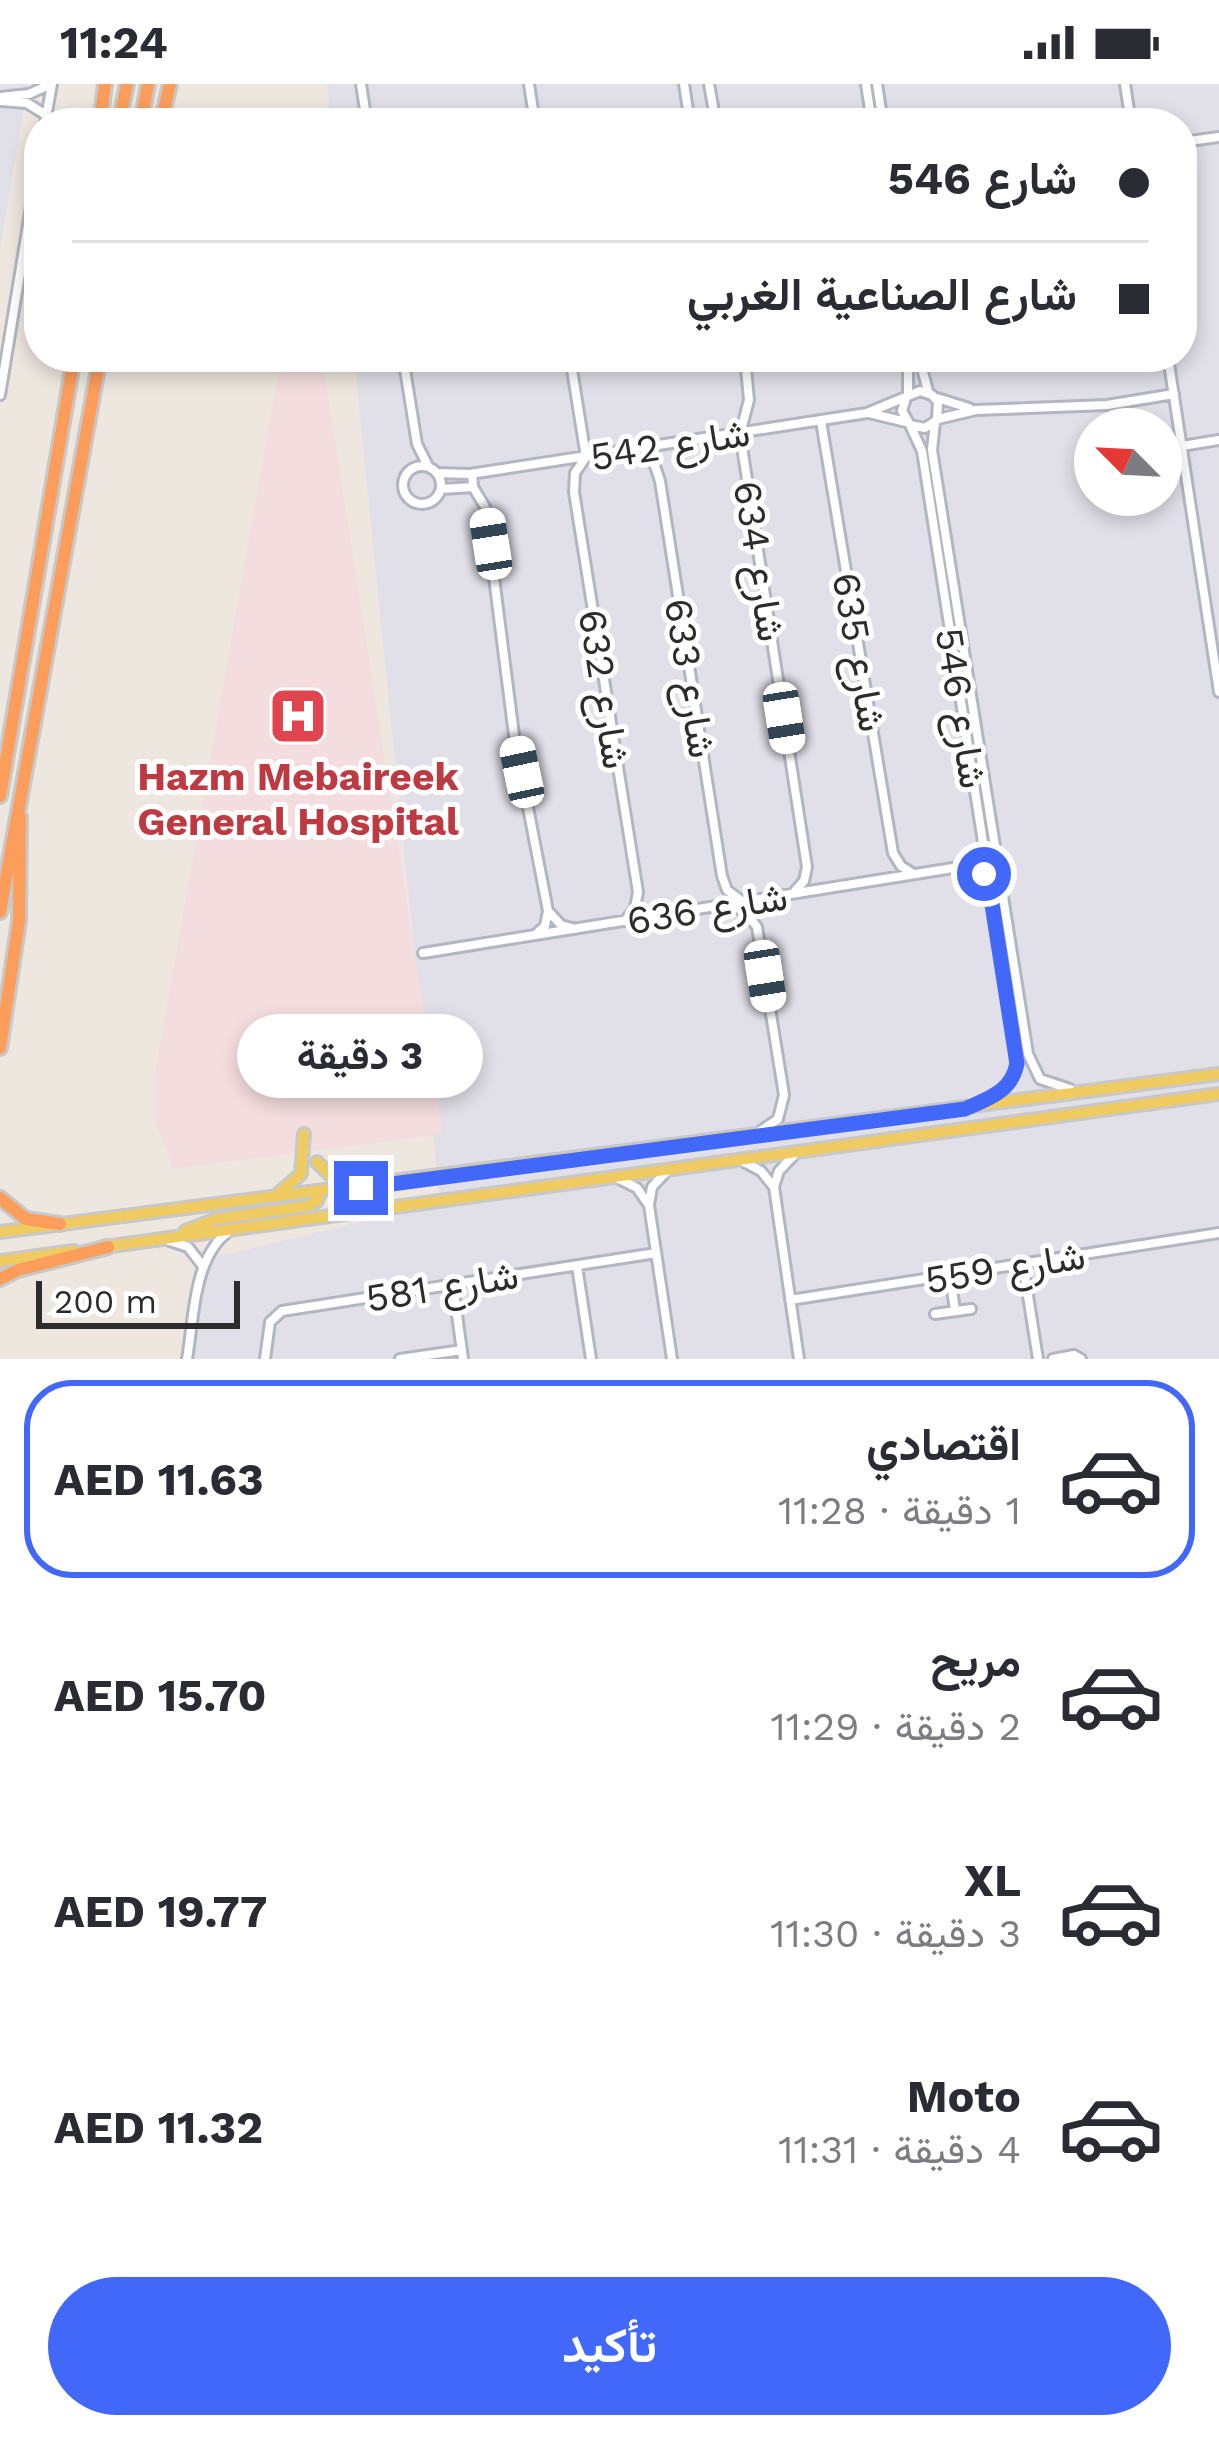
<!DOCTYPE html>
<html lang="ar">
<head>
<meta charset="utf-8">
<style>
  body { margin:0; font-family:"Work Sans",Vazirmatn,sans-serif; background:#f7f7f7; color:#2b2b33; direction:rtl; height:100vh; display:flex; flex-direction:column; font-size:45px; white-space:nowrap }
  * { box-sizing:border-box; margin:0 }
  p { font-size:39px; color:#7c7c81 }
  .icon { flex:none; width:66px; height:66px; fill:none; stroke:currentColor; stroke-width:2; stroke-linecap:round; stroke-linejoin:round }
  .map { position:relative; height:1275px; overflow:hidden; direction:ltr }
  .drawer { display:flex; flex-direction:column; background:#fff; flex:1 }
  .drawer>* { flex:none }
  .banner { position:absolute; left:24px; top:24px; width:1173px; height:264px; border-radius:48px; box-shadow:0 6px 18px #0003; direction:rtl; display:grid; align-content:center; height:264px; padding:0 48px; background:#fff }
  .needle { width:78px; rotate:294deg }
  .fabs { position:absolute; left:1074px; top:324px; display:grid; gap:24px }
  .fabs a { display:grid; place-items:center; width:108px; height:108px; border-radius:50%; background:#fff; box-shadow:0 6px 18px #0003; font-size:60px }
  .scale { position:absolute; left:36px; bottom:30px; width:204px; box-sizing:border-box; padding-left:12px; border:6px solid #2c2c2c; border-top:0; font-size:33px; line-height:42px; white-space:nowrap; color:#2c2c2c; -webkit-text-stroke:9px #fff; paint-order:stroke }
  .end { position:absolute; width:54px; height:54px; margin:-27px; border:15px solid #4168f9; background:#fff; box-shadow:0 0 0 6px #fff }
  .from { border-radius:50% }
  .bubble { position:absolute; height:84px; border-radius:42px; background:#fff; box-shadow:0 6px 18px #0003; font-size:39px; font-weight:700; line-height:84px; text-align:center; direction:rtl }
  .car { position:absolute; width:36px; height:72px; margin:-36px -18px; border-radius:15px; box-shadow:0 0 9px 3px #0007; background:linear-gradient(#fff 24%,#345 0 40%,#fff 0 76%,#345 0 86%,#fff 0) }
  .banner b { display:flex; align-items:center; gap:42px; height:114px; font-size:45px }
  .banner b+b { border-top:3px solid #e1e1e2 }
  .banner i { width:30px; height:30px; background:#2b2b33 }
  ul { padding:21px 0 0; list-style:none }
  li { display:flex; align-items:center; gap:36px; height:198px; margin:0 24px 18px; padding:0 24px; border:6px solid transparent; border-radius:48px }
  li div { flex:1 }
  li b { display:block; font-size:45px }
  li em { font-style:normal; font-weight:700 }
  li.on { border-color:#4168f9 }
  li>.icon { width:108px; height:108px; stroke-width:1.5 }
  .cta { display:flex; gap:24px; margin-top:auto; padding:24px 48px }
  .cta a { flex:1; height:138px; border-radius:72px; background:#4168f9; color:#fff; font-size:48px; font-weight:700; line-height:138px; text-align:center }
  .status { display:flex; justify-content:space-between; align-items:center; height:84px; padding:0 60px; background:#fff; direction:ltr }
  .status svg { height:33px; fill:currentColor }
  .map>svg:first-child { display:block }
  .industrial { fill:#e1dfe7; fill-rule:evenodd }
  .medical { fill:#f4dddf }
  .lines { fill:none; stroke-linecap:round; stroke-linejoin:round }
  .minor-casing { stroke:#b2b6c0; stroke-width:14 }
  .major-casing { stroke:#c8c8c8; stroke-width:16 }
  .highway-casing { stroke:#c8c8c8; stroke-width:18 }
  .minor { stroke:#fff; stroke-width:8 }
  .major { stroke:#f0cb62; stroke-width:10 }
  .highway { stroke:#fd9d5b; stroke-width:12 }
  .route { stroke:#4168f9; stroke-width:15 }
  .labels { text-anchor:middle; stroke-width:10; stroke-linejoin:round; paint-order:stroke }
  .street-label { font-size:39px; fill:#2c2c2c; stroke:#fff }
  .health-label { font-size:39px; font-weight:bold; fill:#be3a42; stroke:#fff }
</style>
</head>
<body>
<div class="status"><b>11:24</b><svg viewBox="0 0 49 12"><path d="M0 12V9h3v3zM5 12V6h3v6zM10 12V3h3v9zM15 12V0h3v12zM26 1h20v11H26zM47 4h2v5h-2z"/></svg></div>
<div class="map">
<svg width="1219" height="1275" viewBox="0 0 1219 1275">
  <rect width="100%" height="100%" fill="#eee7df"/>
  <path class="industrial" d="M0,0H28L0,165Z
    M327,0H1219V1275H191L211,1174L440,1119L354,273H1182V39H331ZM1095,345H1161V411H1095Z"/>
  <path class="medical" d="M281,273H322L443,1050L173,1085L155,1036V990Z"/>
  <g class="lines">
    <defs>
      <path id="minor" d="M361,0L367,39
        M529,0L535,39
        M684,0L690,39
        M709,0L716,39
        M866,0L872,39
        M877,0L883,39
        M1125,0L1131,39
        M0,13L29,10L51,0
        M1,17L27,19L46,31
        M45,39L52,0
        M1182,58L1219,53
        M403,273L417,360L428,382
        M570,273L586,373L575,389L574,408L638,808L635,824L625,837
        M745,273L749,316L740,350L807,783L804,797L795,807
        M908,273V311
        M919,273L928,307
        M1168,273L1219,608
        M0,311L39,74
        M937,314L969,324
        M869,329L906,338
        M938,335L976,326L1107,321L1174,310
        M821,337L893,769L901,782L912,789
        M935,338L932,366L1028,970L1040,995L1070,1005
        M910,341L922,367L1016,970C1018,998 1003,1008 980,1019
        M1182,362L1219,356
        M642,364L654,379L660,397L722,792L727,806L743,818
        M403 401a19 19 0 1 1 38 0a19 19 0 1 1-38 0Z
        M437,389L470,390L867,329L920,307L932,311L938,318L937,336L925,344L910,341L902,327L906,314
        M473,403L485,423L514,651L548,827L545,842L536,850
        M441,405L473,403L472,390
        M730,821L746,828L757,843L784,1011L778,1035L759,1048
        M549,828L561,841L575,845
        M423,869L959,783L972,784L987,794
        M795,1070L779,1087L774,1103L799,1275
        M744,1078L761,1087L773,1102
        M667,1087L652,1103L649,1121L672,1275
        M619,1095L637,1104L648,1120
        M167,1156L188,1163L202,1181
        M1023,1180L1038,1275
        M577,1182L591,1275
        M950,1191L955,1227
        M453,1201L463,1275
        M790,1216L1219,1149
        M935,1230L971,1225
        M187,1275C194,1235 193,1174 228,1148
        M265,1275L270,1238L282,1227L656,1169
        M400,1275L462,1266
        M1053,1275L1074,1271L1081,1275"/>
      <path id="major" d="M317,1078L331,1092L358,1102
        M279,1109L301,1090L304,1050
        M185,1147L217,1135L308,1122L317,1117L320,1108
        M0,1148L1219,990
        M104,1163L1219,1010
        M0,1177L74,1167"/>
      <path id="highway" d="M100,39L105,0
        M119,39L127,0
        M141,39L148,0
        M161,39L170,0
        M0,712L74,273
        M0,828L100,273
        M0,964L19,837L20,733
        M0,1114L26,1135L60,1140
        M0,1195L18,1186L108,1163"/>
    </defs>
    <use href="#minor" class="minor-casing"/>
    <use href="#major" class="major-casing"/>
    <use href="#highway" class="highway-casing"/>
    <use href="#minor" class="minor"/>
    <use href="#major" class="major"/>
    <use href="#highway" class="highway"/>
  </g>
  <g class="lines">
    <path class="route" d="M361,1104L965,1025C989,1014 1011,1008 1017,980L988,795L984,790"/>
  </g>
  <defs>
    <symbol id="hospital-square" viewBox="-11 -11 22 22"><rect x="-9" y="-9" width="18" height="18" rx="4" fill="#e0444e" stroke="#fff"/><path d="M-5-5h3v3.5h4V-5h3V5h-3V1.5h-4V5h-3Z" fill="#fff"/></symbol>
  </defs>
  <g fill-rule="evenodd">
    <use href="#hospital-square" x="265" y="599" width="66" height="66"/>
  </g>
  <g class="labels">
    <g class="street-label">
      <text transform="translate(670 360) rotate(-9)" y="14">شارع 542</text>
      <text transform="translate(760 477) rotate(81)" y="14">شارع 634</text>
      <text transform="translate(860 568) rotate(80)" y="14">شارع 635</text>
      <text transform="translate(691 594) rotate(81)" y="14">شارع 633</text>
      <text transform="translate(605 605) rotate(81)" y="14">شارع 632</text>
      <text transform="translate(962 624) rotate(81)" y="14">شارع 546</text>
      <text transform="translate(707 824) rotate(-9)" y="14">شارع 636</text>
      <text transform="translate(1005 1183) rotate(-9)" y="14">شارع 559</text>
      <text transform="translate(442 1202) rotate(-9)" y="14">شارع 581</text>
    </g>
    <g class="health-label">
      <text x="298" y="706">Hazm Mebaireek<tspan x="298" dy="45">General Hospital</tspan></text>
    </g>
  </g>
</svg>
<div class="fabs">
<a><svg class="needle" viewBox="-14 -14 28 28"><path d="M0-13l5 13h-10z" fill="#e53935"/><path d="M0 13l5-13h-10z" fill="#7c7c81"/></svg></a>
</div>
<div class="scale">200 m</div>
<i class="end from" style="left:984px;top:790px"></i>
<i class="end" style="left:361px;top:1104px"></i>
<div class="bubble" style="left:237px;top:930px;width:246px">3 دقيقة</div>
<i class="car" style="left:491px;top:460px;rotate:351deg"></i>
<i class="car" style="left:784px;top:634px;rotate:171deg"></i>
<i class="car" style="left:522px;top:688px;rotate:348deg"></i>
<i class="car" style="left:765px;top:892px;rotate:171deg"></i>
<div class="banner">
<b><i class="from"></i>شارع 546</b>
<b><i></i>شارع الصناعية الغربي</b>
</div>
</div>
<section class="drawer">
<ul>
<li class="on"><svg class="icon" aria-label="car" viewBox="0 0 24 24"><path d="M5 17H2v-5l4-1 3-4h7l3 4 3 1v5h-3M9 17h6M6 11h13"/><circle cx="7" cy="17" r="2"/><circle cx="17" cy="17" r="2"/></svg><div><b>اقتصادي</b><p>1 دقيقة · 11:28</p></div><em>AED 11.63</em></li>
<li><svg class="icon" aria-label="car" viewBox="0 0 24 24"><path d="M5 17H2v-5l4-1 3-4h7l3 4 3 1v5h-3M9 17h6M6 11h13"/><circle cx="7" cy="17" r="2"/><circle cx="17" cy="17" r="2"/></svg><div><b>مريح</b><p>2 دقيقة · 11:29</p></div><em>AED 15.70</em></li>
<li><svg class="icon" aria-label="car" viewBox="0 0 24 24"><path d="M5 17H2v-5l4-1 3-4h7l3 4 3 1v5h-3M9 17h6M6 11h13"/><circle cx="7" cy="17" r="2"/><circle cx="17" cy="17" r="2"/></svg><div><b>XL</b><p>3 دقيقة · 11:30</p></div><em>AED 19.77</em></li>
<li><svg class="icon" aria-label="car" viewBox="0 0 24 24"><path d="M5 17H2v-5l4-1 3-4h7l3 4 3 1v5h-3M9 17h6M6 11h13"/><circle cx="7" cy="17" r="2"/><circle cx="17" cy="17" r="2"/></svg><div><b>Moto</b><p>4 دقيقة · 11:31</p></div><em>AED 11.32</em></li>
</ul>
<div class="cta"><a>تأكيد</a></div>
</section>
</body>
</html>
